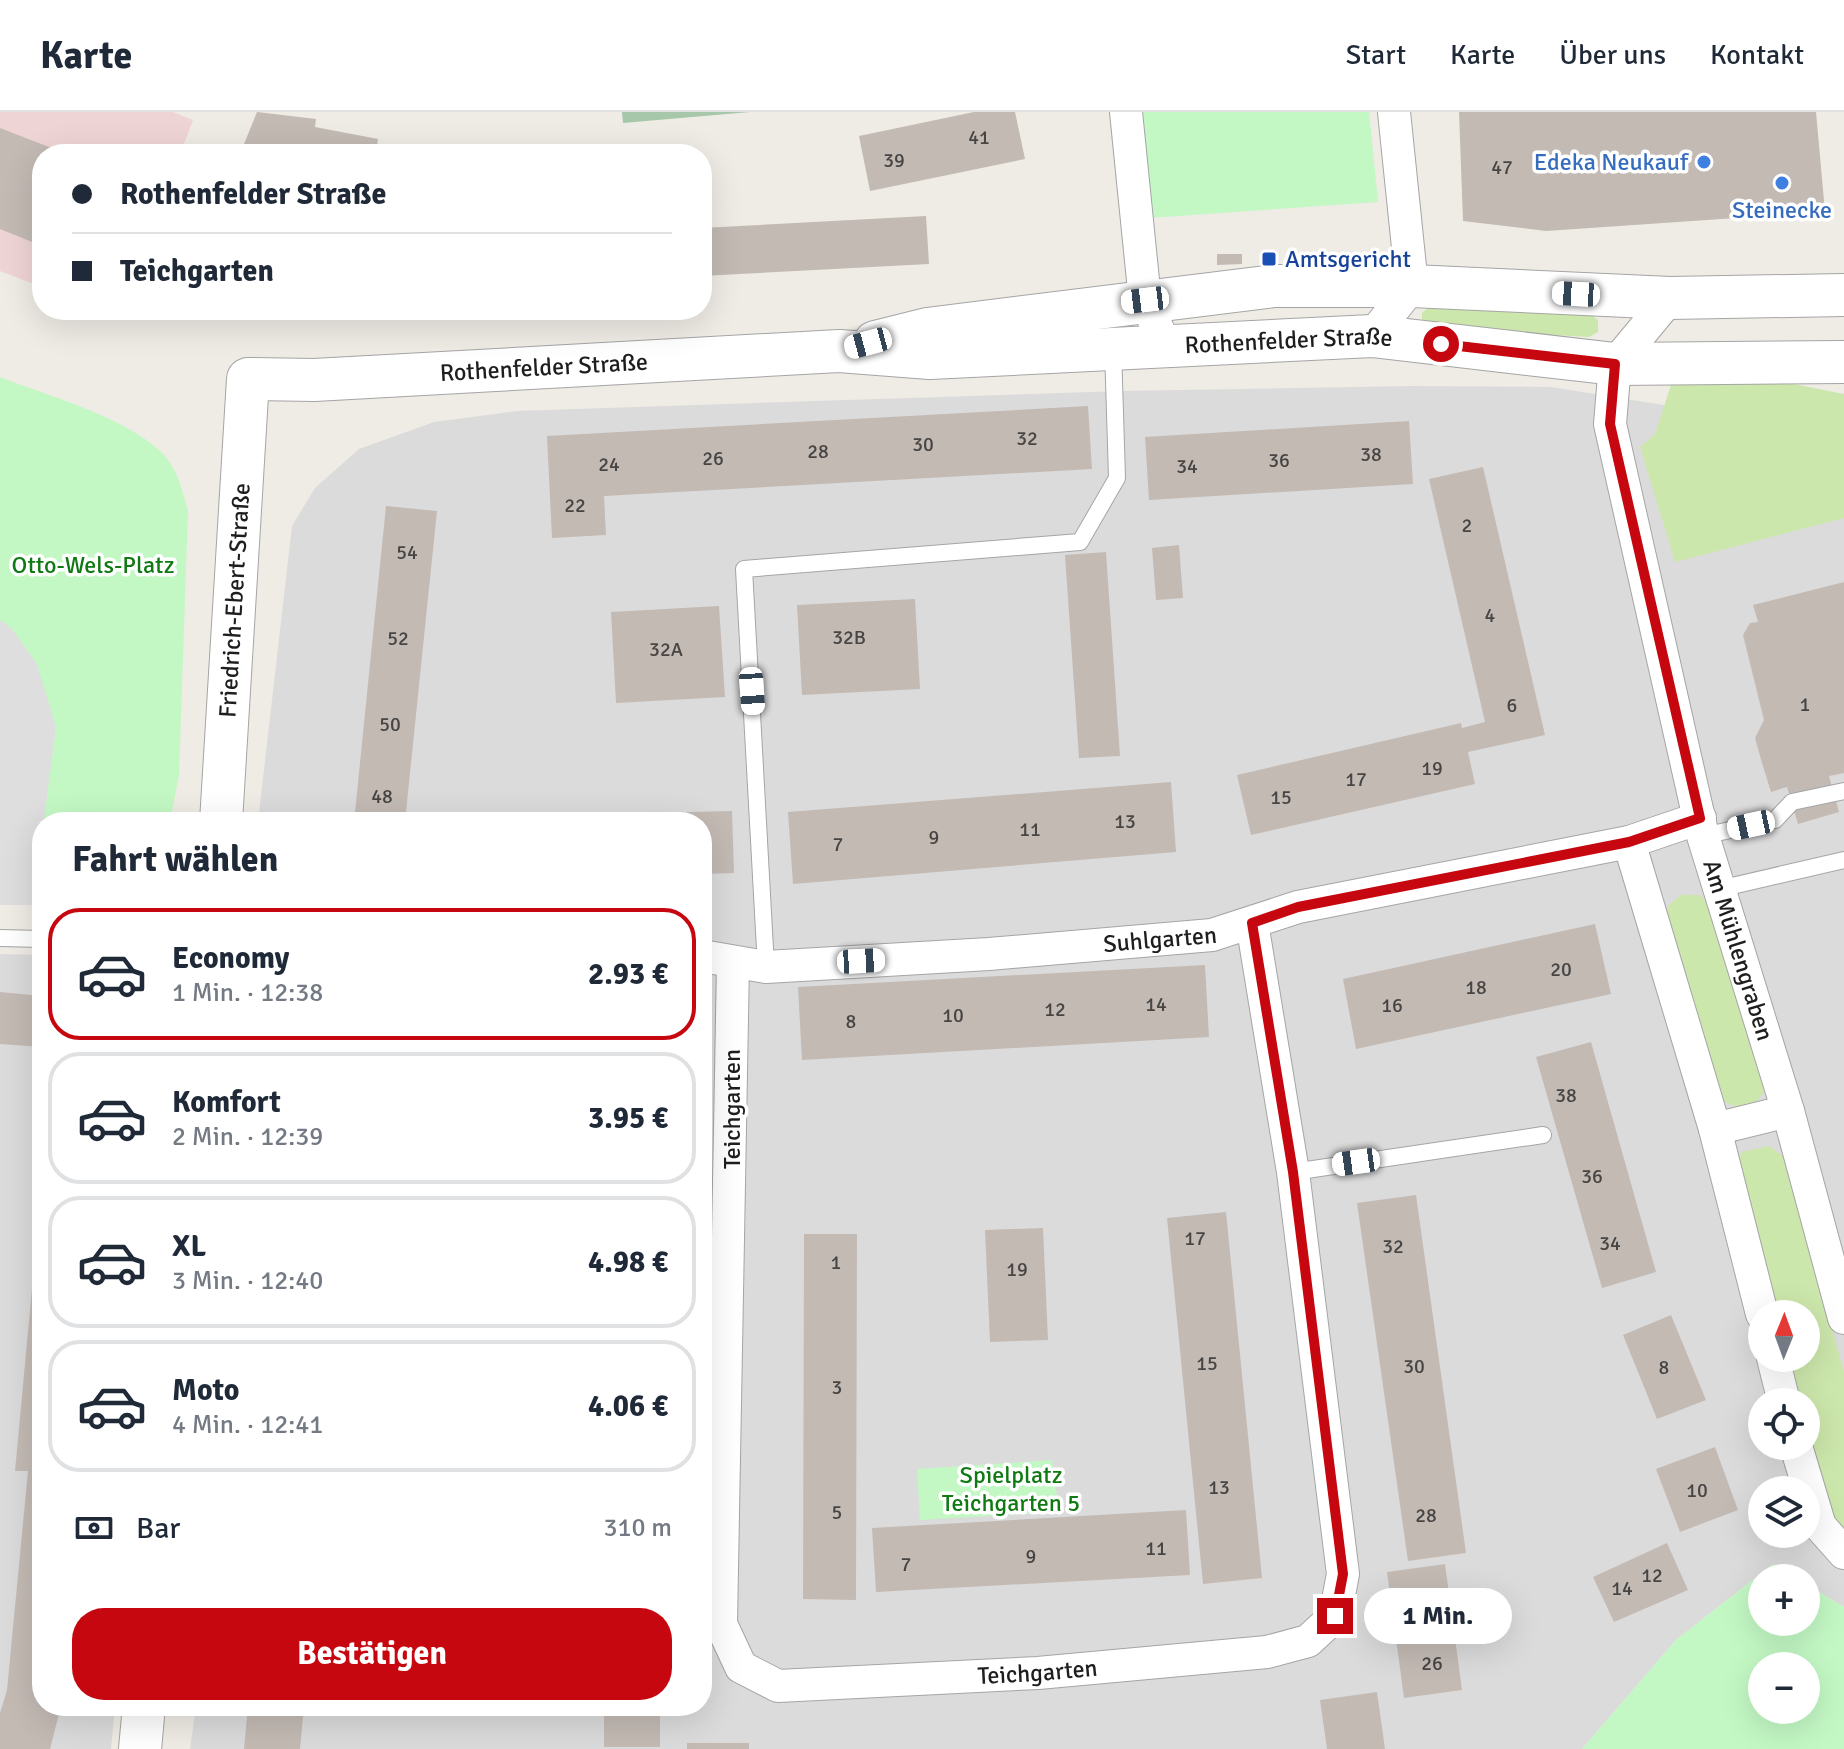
<!DOCTYPE html>
<html lang="de">
<head>
<meta charset="utf-8">
<style>
  body { margin:0; font-family:Signika,sans-serif; background:#f6f6f7; color:#1f2937; height:100vh; display:flex; flex-direction:column; font-size:30px; white-space:nowrap }
  * { box-sizing:border-box; margin:0 }
  p { font-size:26px; color:#747a83 }
  .icon { flex:none; width:44px; height:44px; fill:none; stroke:currentColor; stroke-width:2; stroke-linecap:round; stroke-linejoin:round }
  .map { position:relative; flex:1; overflow:hidden }
  .details { position:absolute; left:32px; top:700px; width:680px; height:904px; display:flex; flex-direction:column; background:#fff; border-radius:32px; box-shadow:0 8px 32px #0002 }
  .details>* { flex:none }
  .hud { position:absolute; left:32px; top:32px; width:680px; height:176px; border-radius:32px; box-shadow:0 8px 32px #0002; display:grid; align-content:center; height:176px; padding:0 40px; background:#fff }
  .needle { width:52px; rotate:1deg }
  .tools { position:absolute; left:1748px; top:1188px; display:grid; gap:16px }
  .tools a { display:grid; place-items:center; width:72px; height:72px; border-radius:50%; background:#fff; box-shadow:0 8px 32px #0002; font-size:40px }
  .end { position:absolute; width:36px; height:36px; margin:-18px; border:10px solid #c60710; background:#fff; box-shadow:0 0 0 4px #fff }
  .from { border-radius:50% }
  .bubble { position:absolute; height:56px; border-radius:28px; background:#fff; box-shadow:0 8px 32px #0002; font-size:26px; font-weight:700; line-height:56px; text-align:center }
  .car { position:absolute; width:24px; height:48px; margin:-24px -12px; border-radius:10px; box-shadow:0 0 6px 2px #0007; background:linear-gradient(#fff 24%,#345 0 40%,#fff 0 76%,#345 0 86%,#fff 0) }
  .hud b { display:flex; align-items:center; gap:28px; height:76px; font-size:30px }
  .hud b+b { border-top:2px solid #e0e1e3 }
  .hud i { width:20px; height:20px; background:#1f2937 }
  ul { padding:0; list-style:none }
  li { display:flex; align-items:center; gap:24px; height:132px; margin:0 16px 12px; padding:0 24px; border:4px solid #e0e1e3; border-radius:32px }
  li div { flex:1 }
  li b { display:block; font-size:30px }
  li em { font-style:normal; font-weight:700 }
  li.on { border-color:#c60710 }
  li>.icon { width:72px; height:72px; stroke-width:1.5 }
  h2 { padding:0 40px; font-size:36px; line-height:96px }
  .pay { display:flex; align-items:center; gap:20px; height:88px; padding:0 40px; font-size:30px }
  .pay p { margin-inline-start:auto }
  .cta { display:flex; gap:16px; margin-top:auto; padding:16px 40px }
  .cta a { flex:1; height:92px; border-radius:32px; background:#c60710; color:#fff; font-size:32px; font-weight:700; line-height:92px; text-align:center }
  header { display:flex; align-items:center; gap:48px; box-sizing:border-box; height:112px; padding:0 40px; background:#fff; border-bottom:2px solid #e0e1e3 }
  header strong { font-size:38px }
  nav { display:flex; gap:44px; margin-inline-start:auto; font-size:28px }
  .map>svg:first-child { display:block }
  .residential { fill:#dcdbdb; fill-rule:evenodd }
  .commercial { fill:#efd4d5 }
  .grass { fill:#cce7ac }
  .cemetery { fill:#a6c7aa }
  .park { fill:#c3f8c4; fill-rule:evenodd }
  .parking { fill:#dedede }
  .building { fill:#c3bab4 }
  .lines { fill:none; stroke-linecap:round; stroke-linejoin:round }
  .service-casing { stroke:#a5a5a5; stroke-width:18 }
  .minor-casing { stroke:#a5a5a5; stroke-width:34 }
  .tertiary-casing { stroke:#a5a5a5; stroke-width:44 }
  .service { stroke:#fff; stroke-width:16 }
  .minor { stroke:#fff; stroke-width:32 }
  .tertiary { stroke:#fff; stroke-width:42 }
  .route { stroke:#c60710; stroke-width:10 }
  .shop-dot { fill:#3f7fe0; stroke:#fff; stroke-width:3 }
  .transit-dot { fill:#1a4fb4; stroke:#fff; stroke-width:3 }
  .labels { text-anchor:middle; stroke-width:7; stroke-linejoin:round; paint-order:stroke }
  .number-label { font-size:20px; fill:#474544 }
  .shop-label { font-size:24px; fill:#366cbe; stroke:#fff; text-anchor:end }
  .transit-label { font-size:24px; fill:#164399; stroke:#fff; text-anchor:start }
  .street-label { font-size:24px; fill:#1e1e1e; stroke:#fff }
  .park-label { font-size:24px; fill:#0f7912; stroke:#fff }
</style>
</head>
<body>
<header>
<strong>Karte</strong>
<nav><a>Start</a><a>Karte</a><a>Über uns</a><a>Kontakt</a></nav>
</header>
<div class="map">
<svg width="1844" height="1637" viewBox="0 0 1844 1637">
  <rect width="100%" height="100%" fill="#efebe5"/>
  <path class="residential" d="M1411,274L1551,275L1776,311L1844,326V1495L1806,1472V1466H1796L1773,1452L1676,1528L1582,1637H190L196,1594H702V710H258L292,414L315,376L359,337L434,310L517,299L1120,279ZM1762,1202H1806V1246H1762ZM1762,1290H1806V1334H1762ZM1762,1378H1806V1422H1762Z
    M0,842L42,843V1594H115L111,1637H0Z"/>
  <path class="commercial" d="M0,0H173L193,8L180,42H42V175L0,159Z"/>
  <path class="grass" d="M1430,194L1590,202L1598,208V220L1589,225L1427,216L1422,210V201Z
    M1674,264L1788,271L1844,282V406L1675,450L1640,335L1655,322Z
    M1681,783H1699L1713,795L1766,977C1751,1001 1737,999 1715,983L1664,807L1669,793Z
    M1769,1034L1783,1044L1844,1260V1423C1818,1384 1806,1336 1806,1290H1796L1784,1246H1806V1202H1773L1734,1056L1742,1040Z"/>
  <path class="cemetery" d="M622,0H750L623,11Z"/>
  <path class="park" d="M1142,0H1369L1378,90L1149,106Z
    M0,265C48,284 120,303 159,338C177,354 182,377 188,399L179,663L170,710H43L56,615L12,517L0,508Z
    M42,720V793H33Z
    M1052,1348L1059,1400L920,1408L917,1357Z
    M1773,1452L1796,1466H1762V1510H1806V1472L1844,1495V1637H1582L1676,1528ZM1806,1554V1598H1762V1554Z"/>
  <path class="parking" d="M0,508L12,517L37,552L56,615L33,793H0Z"/>
  <path class="building" d="M257,0L316,7L315,15L378,27L376,42H240Z
    M974,0H1015L1025,47L870,79L859,24Z
    M1459,0H1816L1825,100L1546,119L1463,109Z
    M0,16L67,42H42V134L0,117Z
    M926,104L929,152L702,164V116Z
    M1217,142H1242V152L1217,153Z
    M1088,294L1092,357L604,384L606,423L552,426L547,324Z
    M1409,309L1413,372L1149,388L1145,325Z
    M1483,355L1545,623L1468,640L1475,672L1251,723L1237,663L1461,611L1462,616L1485,610L1429,367Z
    M386,394L437,399L428,486L405,710H354Z
    M1179,433L1183,486L1156,488L1152,436Z
    M1106,440L1120,644L1079,646L1065,443Z
    M1844,470V661L1829,664L1839,700L1798,712L1787,675L1771,680L1762,651L1755,626L1764,608L1743,523L1750,511L1758,510L1753,493Z
    M915,487L920,577L802,583L797,493Z
    M719,494L725,585L616,591L611,500Z
    M1171,670L1176,740L793,772L788,700Z
    M732,699L734,761L702,762V710H474V705Z
    M1595,812L1611,882L1356,937L1343,867Z
    M1205,853L1209,925L802,948L798,875Z
    M0,880L42,884V935L0,932Z
    M1591,930L1656,1160L1602,1176L1536,945Z
    M1416,1083L1466,1441L1408,1449L1357,1091Z
    M1226,1100L1262,1466L1203,1472L1167,1106Z
    M1043,1116L1048,1228L990,1230L985,1118Z
    M804,1122H857L856,1488L803,1487Z
    M33,1166H42V1594H61L50,1637H0V1601L7,1578L28,1359H15Z
    M1671,1203L1706,1288L1657,1307L1623,1223Z
    M1715,1335L1738,1398L1680,1420L1656,1357Z
    M1186,1398L1190,1463L876,1480L872,1416Z
    M1667,1431L1688,1478L1614,1510L1593,1465Z
    M1445,1452L1462,1578L1404,1586L1387,1460Z
    M1377,1580L1385,1637H1327L1320,1588Z
    M248,1594H304L300,1637H244Z
    M604,1594H660V1635H604Z
    M687,1631H749V1637H687Z"/>
  <g class="lines">
    <defs>
      <path id="service" d="M1703,724L1775,708L1792,690L1844,679
        M1719,777L1844,748
        M0,826L42,827
        M766,855L744,457L1080,430L1117,366L1113,236
        M1293,1060L1543,1023"/>
      <g id="minor">
        <path d="M1126,0L1145,188L1164,231"/>
        <path id="s1" d="M1670,186L1615,252L1610,312L1703,724L1788,999L1844,1206"/>
        <path d="M1372,224L1412,174L1394,0"/>
        <path d="M1629,730L1715,1017L1762,1202"/>
        <path id="s2" d="M702,844L766,855L989,842L1212,823L1298,795L1629,730L1700,706"/>
        <path id="s3" d="M733,851L721,1512L741,1555L778,1574L1038,1561L1267,1540L1308,1529L1335,1504L1343,1462L1293,1060L1252,811"/>
        <path d="M1715,1017L1788,999"/>
        <path d="M1773,1246L1784,1290"/>
        <path d="M1796,1334L1820,1414L1844,1441"/>
      </g>
      <g id="tertiary">
        <path d="M875,230L927,217L1274,174H1412L1670,186L1844,183"/>
        <path id="s4" d="M221,710L248,267L314,268L839,239L930,246L1372,224L1615,252L1844,250"/>
        <path d="M140,1637L144,1594"/>
      </g>
    </defs>
    <use href="#service" class="service-casing"/>
    <use href="#minor" class="minor-casing"/>
    <use href="#tertiary" class="tertiary-casing"/>
    <use href="#service" class="service"/>
    <use href="#minor" class="minor"/>
    <use href="#tertiary" class="tertiary"/>
  </g>
  <g class="lines">
    <path class="route" d="M1335,1504L1343,1462L1293,1060L1252,811L1298,795L1629,730L1700,706L1610,312L1615,252L1441,232"/>
  </g>
  <g class="shop-dot">
    <circle cx="1704" cy="50" r="8"/>
    <circle cx="1782" cy="71" r="8"/>
  </g>
  <rect class="transit-dot" x="1261" y="139" width="16" height="16" rx="4"/>
  <g class="labels">
    <g class="number-label">
      <text x="979" y="32">41</text>
      <text x="894" y="55">39</text>
      <text x="1502" y="62">47</text>
      <text x="1027" y="333">32</text>
      <text x="923" y="339">30</text>
      <text x="818" y="346">28</text>
      <text x="1371" y="349">38</text>
      <text x="713" y="353">26</text>
      <text x="1279" y="355">36</text>
      <text x="609" y="359">24</text>
      <text x="1187" y="361">34</text>
      <text x="575" y="400">22</text>
      <text x="1467" y="420">2</text>
      <text x="407" y="447">54</text>
      <text x="1490" y="510">4</text>
      <text x="849" y="532">32B</text>
      <text x="398" y="533">52</text>
      <text x="666" y="544">32A</text>
      <text x="1805" y="599">1</text>
      <text x="1512" y="600">6</text>
      <text x="390" y="619">50</text>
      <text x="1432" y="663">19</text>
      <text x="1356" y="674">17</text>
      <text x="382" y="691">48</text>
      <text x="1281" y="692">15</text>
      <text x="1125" y="716">13</text>
      <text x="1030" y="724">11</text>
      <text x="934" y="732">9</text>
      <text x="838" y="739">7</text>
      <text x="1561" y="864">20</text>
      <text x="1476" y="882">18</text>
      <text x="1156" y="899">14</text>
      <text x="1392" y="900">16</text>
      <text x="1055" y="904">12</text>
      <text x="953" y="910">10</text>
      <text x="851" y="916">8</text>
      <text x="1566" y="990">38</text>
      <text x="1592" y="1071">36</text>
      <text x="1195" y="1133">17</text>
      <text x="1610" y="1138">34</text>
      <text x="1393" y="1141">32</text>
      <text x="836" y="1157">1</text>
      <text x="1017" y="1164">19</text>
      <text x="1207" y="1258">15</text>
      <text x="1414" y="1261">30</text>
      <text x="1664" y="1262">8</text>
      <text x="837" y="1282">3</text>
      <text x="1219" y="1382">13</text>
      <text x="1697" y="1385">10</text>
      <text x="837" y="1407">5</text>
      <text x="1426" y="1410">28</text>
      <text x="1156" y="1443">11</text>
      <text x="1031" y="1451">9</text>
      <text x="906" y="1459">7</text>
      <text x="1652" y="1470">12</text>
      <text x="1622" y="1483">14</text>
      <text x="1432" y="1558">26</text>
    </g>
    <g class="shop-label">
      <text x="1688" y="58">Edeka Neukauf</text>
      <text x="1782" y="106" text-anchor="middle">Steinecke</text>
    </g>
    <g class="transit-label">
      <text x="1285" y="155">Amtsgericht</text>
    </g>
    <g class="street-label">
      <text dy="8" stroke="none"><textPath href="#s4" startOffset="1486">Rothenfelder Straße</textPath></text>
      <text dy="8" stroke="none"><textPath href="#s4" startOffset="740">Rothenfelder Straße</textPath></text>
      <text dy="8" stroke="none"><textPath href="#s4" startOffset="222">Friedrich-Ebert-Straße</textPath></text>
      <text dy="8" stroke="none"><textPath href="#s2" startOffset="460">Suhlgarten</textPath></text>
      <text dy="8" stroke="none"><textPath href="#s1" startOffset="688">Am Mühlengraben</textPath></text>
      <text transform="translate(732 997) rotate(-90)" y="8">Teichgarten</text>
      <text dy="8" stroke="none"><textPath href="#s3" startOffset="1010">Teichgarten</textPath></text>
    </g>
    <g class="park-label">
      <text x="93" y="461">Otto-Wels-Platz</text>
      <text x="1011" y="1371">Spielplatz<tspan x="1011" dy="28">Teichgarten 5</tspan></text>
    </g>
  </g>
</svg>
<div class="tools">
<a><svg class="needle" viewBox="-14 -14 28 28"><path d="M0-13l5 13h-10z" fill="#e53935"/><path d="M0 13l5-13h-10z" fill="#747a83"/></svg></a>
<a><svg class="icon" aria-label="locate" viewBox="0 0 24 24"><circle cx="12" cy="12" r="6"/><path d="M12 2v4M12 18v4M2 12h4M18 12h4"/></svg></a>
<a><svg class="icon" aria-label="layers" viewBox="0 0 24 24"><path d="M12 4l9 5-9 5-9-5zM3 14l9 5 9-5"/></svg></a>
<a>+</a>
<a>−</a>
</div>
<i class="end from" style="left:1441px;top:232px"></i>
<i class="end" style="left:1335px;top:1504px"></i>
<div class="bubble" style="left:1364px;top:1476px;width:148px">1 Min.</div>
<i class="car" style="left:1576px;top:182px;rotate:273deg"></i>
<i class="car" style="left:1145px;top:188px;rotate:263deg"></i>
<i class="car" style="left:868px;top:231px;rotate:255deg"></i>
<i class="car" style="left:752px;top:579px;rotate:176deg"></i>
<i class="car" style="left:1751px;top:713px;rotate:258deg"></i>
<i class="car" style="left:861px;top:849px;rotate:87deg"></i>
<i class="car" style="left:1356px;top:1050px;rotate:262deg"></i>
<div class="hud">
<b><i class="from"></i>Rothenfelder Straße</b>
<b><i></i>Teichgarten</b>
</div>
<section class="details">
<h2>Fahrt wählen</h2>
<ul>
<li class="on"><svg class="icon" aria-label="car" viewBox="0 0 24 24"><path d="M5 17H2v-5l4-1 3-4h7l3 4 3 1v5h-3M9 17h6M6 11h13"/><circle cx="7" cy="17" r="2"/><circle cx="17" cy="17" r="2"/></svg><div><b>Economy</b><p>1 Min. · 12:38</p></div><em>2.93 €</em></li>
<li><svg class="icon" aria-label="car" viewBox="0 0 24 24"><path d="M5 17H2v-5l4-1 3-4h7l3 4 3 1v5h-3M9 17h6M6 11h13"/><circle cx="7" cy="17" r="2"/><circle cx="17" cy="17" r="2"/></svg><div><b>Komfort</b><p>2 Min. · 12:39</p></div><em>3.95 €</em></li>
<li><svg class="icon" aria-label="car" viewBox="0 0 24 24"><path d="M5 17H2v-5l4-1 3-4h7l3 4 3 1v5h-3M9 17h6M6 11h13"/><circle cx="7" cy="17" r="2"/><circle cx="17" cy="17" r="2"/></svg><div><b>XL</b><p>3 Min. · 12:40</p></div><em>4.98 €</em></li>
<li><svg class="icon" aria-label="car" viewBox="0 0 24 24"><path d="M5 17H2v-5l4-1 3-4h7l3 4 3 1v5h-3M9 17h6M6 11h13"/><circle cx="7" cy="17" r="2"/><circle cx="17" cy="17" r="2"/></svg><div><b>Moto</b><p>4 Min. · 12:41</p></div><em>4.06 €</em></li>
</ul>
<div class="pay"><svg class="icon" aria-label="cash" viewBox="0 0 24 24"><path d="M3 7h18v10H3z"/><circle cx="12" cy="12" r="2"/></svg>Bar<p>310 m</p></div>
<div class="cta"><a>Bestätigen</a></div>
</section>
</div>
</body>
</html>
